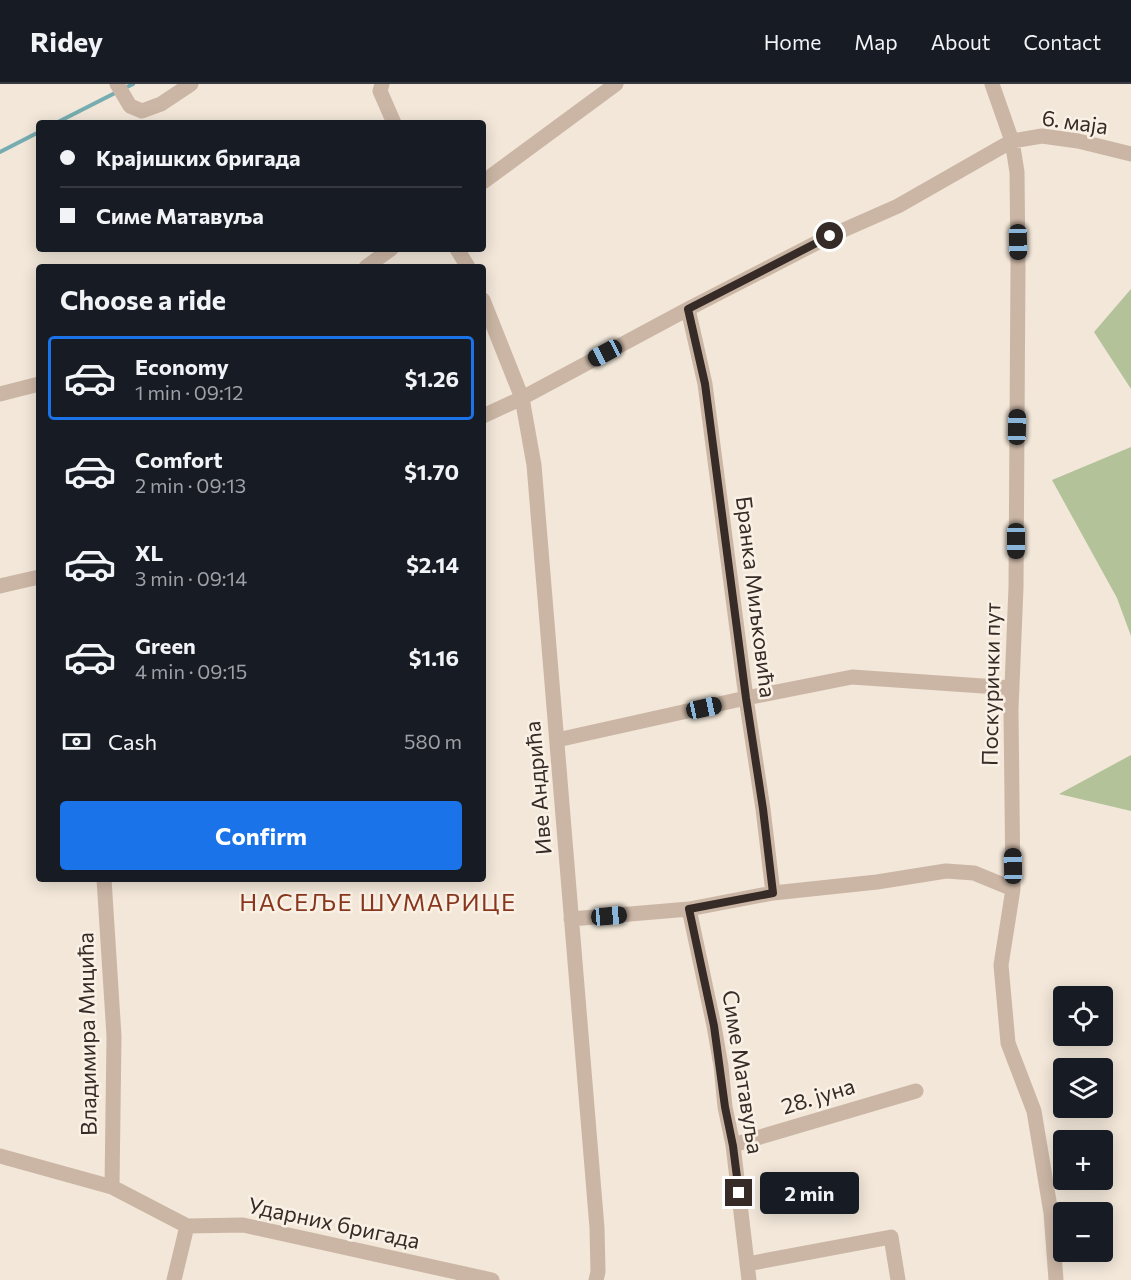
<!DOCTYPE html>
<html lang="en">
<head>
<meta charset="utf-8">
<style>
  body { margin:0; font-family:Commissioner,sans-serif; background:#242831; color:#f1f3f6; height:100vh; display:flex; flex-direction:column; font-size:22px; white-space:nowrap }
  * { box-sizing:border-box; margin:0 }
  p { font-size:20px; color:#9ea1a6 }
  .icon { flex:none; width:33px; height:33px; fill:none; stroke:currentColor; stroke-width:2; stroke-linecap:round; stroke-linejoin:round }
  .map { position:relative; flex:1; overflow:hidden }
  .drawer { position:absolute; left:36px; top:180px; width:450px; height:618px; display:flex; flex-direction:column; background:#171b24; border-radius:6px; box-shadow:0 3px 15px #0003 }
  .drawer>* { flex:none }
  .banner { position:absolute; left:36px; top:36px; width:450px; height:132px; border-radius:6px; box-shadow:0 3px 15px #0003; display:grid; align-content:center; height:132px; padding:0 24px; background:#171b24 }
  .tools { position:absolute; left:1053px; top:902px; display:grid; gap:12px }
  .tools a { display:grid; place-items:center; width:60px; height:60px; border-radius:6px; background:#171b24; box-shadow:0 3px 15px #0003; font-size:30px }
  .end { position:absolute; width:27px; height:27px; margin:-14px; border:8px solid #362b26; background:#fff; box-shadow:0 0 0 3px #fff }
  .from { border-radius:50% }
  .bubble { position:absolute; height:42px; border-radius:6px; background:#171b24; box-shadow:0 3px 15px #0003; font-size:20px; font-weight:700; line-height:42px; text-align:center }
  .car { position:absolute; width:18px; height:36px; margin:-18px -9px; border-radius:8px; box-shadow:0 0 4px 2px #0007; background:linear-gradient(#222 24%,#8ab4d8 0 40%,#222 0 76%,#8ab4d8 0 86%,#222 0) }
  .banner b { display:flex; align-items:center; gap:21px; height:57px; font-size:22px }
  .banner b+b { border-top:2px solid #363941 }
  .banner i { width:15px; height:15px; background:#f1f3f6 }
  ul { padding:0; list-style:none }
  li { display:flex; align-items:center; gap:18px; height:84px; margin:0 12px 9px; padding:0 12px; border:3px solid transparent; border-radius:6px }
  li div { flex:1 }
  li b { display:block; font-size:22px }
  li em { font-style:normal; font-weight:700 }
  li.active { border-color:#1a73e8 }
  li>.icon { width:54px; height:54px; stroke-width:1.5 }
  h2 { padding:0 24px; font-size:27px; line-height:72px }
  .pay { display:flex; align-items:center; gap:15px; height:66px; padding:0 24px; font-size:22px }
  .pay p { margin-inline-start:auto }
  .cta { display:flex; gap:12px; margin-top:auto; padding:12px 24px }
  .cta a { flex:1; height:69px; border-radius:6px; background:#1a73e8; color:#fff; font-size:24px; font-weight:700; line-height:69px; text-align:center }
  header { display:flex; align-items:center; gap:36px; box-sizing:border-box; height:84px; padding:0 30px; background:#171b24; border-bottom:2px solid #363941 }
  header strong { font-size:28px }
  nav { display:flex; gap:33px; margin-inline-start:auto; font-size:21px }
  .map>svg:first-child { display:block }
  .green { fill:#b4c299 }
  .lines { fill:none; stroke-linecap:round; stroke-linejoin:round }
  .stream { stroke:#77adb0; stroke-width:4 }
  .minor { stroke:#cbb6a5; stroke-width:15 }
  .route { stroke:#362b26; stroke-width:8 }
  .labels { text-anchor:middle; stroke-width:5; stroke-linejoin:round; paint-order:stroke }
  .street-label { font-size:22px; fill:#362b26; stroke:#faf1e6 }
  .neighbourhood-label { font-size:24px; letter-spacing:1.5px; fill:#88371d; stroke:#faf1e6 }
</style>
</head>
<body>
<header>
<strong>Ridey</strong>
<nav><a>Home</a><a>Map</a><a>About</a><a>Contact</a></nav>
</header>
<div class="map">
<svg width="1131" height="1196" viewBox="0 0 1131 1196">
  <rect width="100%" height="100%" fill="#f2e7d9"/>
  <path class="green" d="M1131,205V305L1094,248Z
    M1131,363V552L1117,514L1052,396Z
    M1131,671V727L1059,710Z"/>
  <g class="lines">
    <path class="stream" d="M123,5L133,0
      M56,39L117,8
      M0,68L39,48"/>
    <path class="minor" d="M117,0L130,22L142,27L161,20L191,0
      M382,0L380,7L394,39
      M992,0L1012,57L1017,88L1018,182L1016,503L1011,626L1013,805L1001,881L1008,959L1034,1027L1051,1129L1056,1196
      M483,98L616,0
      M457,165L468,183
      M366,183L391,165
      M483,216L522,314L534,381L597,1144L598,1188L596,1196
      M688,225L705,300L746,614L763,725L773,809
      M0,310L39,300
      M483,332L522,314L688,225L830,152L898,122L1012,57L1042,52L1078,57L1131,70
      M0,502L39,493
      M557,656L746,614L852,593L1012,604
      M104,795L114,952L112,1103
      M689,825L714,942L721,982L725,1023L733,1061L749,1196
      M571,835L689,825L773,809L877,798L946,787L974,789L1013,805
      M733,1061L916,1007
      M0,1072L112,1103L187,1142L243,1141L492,1196
      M747,1180L891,1153L898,1196
      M174,1196L187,1142"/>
  </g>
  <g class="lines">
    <path class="route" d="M739,1109L733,1062L725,1023L714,942L689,825L773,809L763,725L746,614L705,300L688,225L830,152"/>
  </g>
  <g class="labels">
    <g class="street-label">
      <text transform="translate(1075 38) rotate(8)" y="8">6. маја</text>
      <text transform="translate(756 513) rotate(83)" y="8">Бранка Миљковића</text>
      <text transform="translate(991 600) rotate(-89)" y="8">Поскурички пут</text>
      <text transform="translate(538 704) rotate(-95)" y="8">Иве Андрића</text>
      <text transform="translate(87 950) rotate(-91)" y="8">Владимира Мицића</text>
      <text transform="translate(743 988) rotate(81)" y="8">Симе Матавуља</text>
      <text transform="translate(818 1012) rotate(-17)" y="8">28. јуна</text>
      <text transform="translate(334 1139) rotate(12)" y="8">Ударних бригада</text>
    </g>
    <g class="neighbourhood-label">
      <text x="378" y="827">НАСЕЉЕ ШУМАРИЦЕ</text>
    </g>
  </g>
</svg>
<div class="tools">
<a><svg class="icon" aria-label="locate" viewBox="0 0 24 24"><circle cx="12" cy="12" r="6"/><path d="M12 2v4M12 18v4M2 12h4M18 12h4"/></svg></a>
<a><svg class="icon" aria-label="layers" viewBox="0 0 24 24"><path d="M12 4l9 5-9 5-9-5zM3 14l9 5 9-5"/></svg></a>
<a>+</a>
<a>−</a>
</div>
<i class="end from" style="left:830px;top:152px"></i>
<i class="end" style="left:739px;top:1109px"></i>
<div class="bubble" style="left:760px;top:1088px;width:99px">2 min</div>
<i class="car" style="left:1018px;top:158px;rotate:179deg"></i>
<i class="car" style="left:605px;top:269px;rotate:242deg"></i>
<i class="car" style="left:1017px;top:343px;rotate:1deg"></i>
<i class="car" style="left:1016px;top:457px;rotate:180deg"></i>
<i class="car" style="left:704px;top:624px;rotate:78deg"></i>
<i class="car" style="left:1013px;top:782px;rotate:359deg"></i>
<i class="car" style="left:609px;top:832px;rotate:85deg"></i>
<div class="banner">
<b><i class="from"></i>Крајишких бригада</b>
<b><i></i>Симе Матавуља</b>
</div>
<section class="drawer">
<h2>Choose a ride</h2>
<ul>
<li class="active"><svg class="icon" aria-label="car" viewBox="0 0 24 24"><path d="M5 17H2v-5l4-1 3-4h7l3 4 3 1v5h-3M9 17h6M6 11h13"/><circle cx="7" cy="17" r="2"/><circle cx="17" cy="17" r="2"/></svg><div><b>Economy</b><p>1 min · 09:12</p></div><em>$1.26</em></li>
<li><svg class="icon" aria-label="car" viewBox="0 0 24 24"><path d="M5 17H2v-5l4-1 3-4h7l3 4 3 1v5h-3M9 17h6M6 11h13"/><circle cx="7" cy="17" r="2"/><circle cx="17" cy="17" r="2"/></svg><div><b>Comfort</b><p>2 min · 09:13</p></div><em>$1.70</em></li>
<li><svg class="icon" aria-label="car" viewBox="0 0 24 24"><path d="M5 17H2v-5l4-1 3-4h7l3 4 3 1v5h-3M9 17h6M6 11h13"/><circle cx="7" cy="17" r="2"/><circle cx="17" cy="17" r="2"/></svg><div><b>XL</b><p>3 min · 09:14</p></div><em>$2.14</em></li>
<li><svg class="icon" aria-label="car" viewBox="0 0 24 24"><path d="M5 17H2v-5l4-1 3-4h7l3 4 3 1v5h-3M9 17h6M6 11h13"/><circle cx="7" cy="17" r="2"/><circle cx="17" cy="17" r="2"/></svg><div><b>Green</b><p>4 min · 09:15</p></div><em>$1.16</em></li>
</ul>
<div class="pay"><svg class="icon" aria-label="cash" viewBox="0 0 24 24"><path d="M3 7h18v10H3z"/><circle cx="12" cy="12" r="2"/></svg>Cash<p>580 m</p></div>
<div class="cta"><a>Confirm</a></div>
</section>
</div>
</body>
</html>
